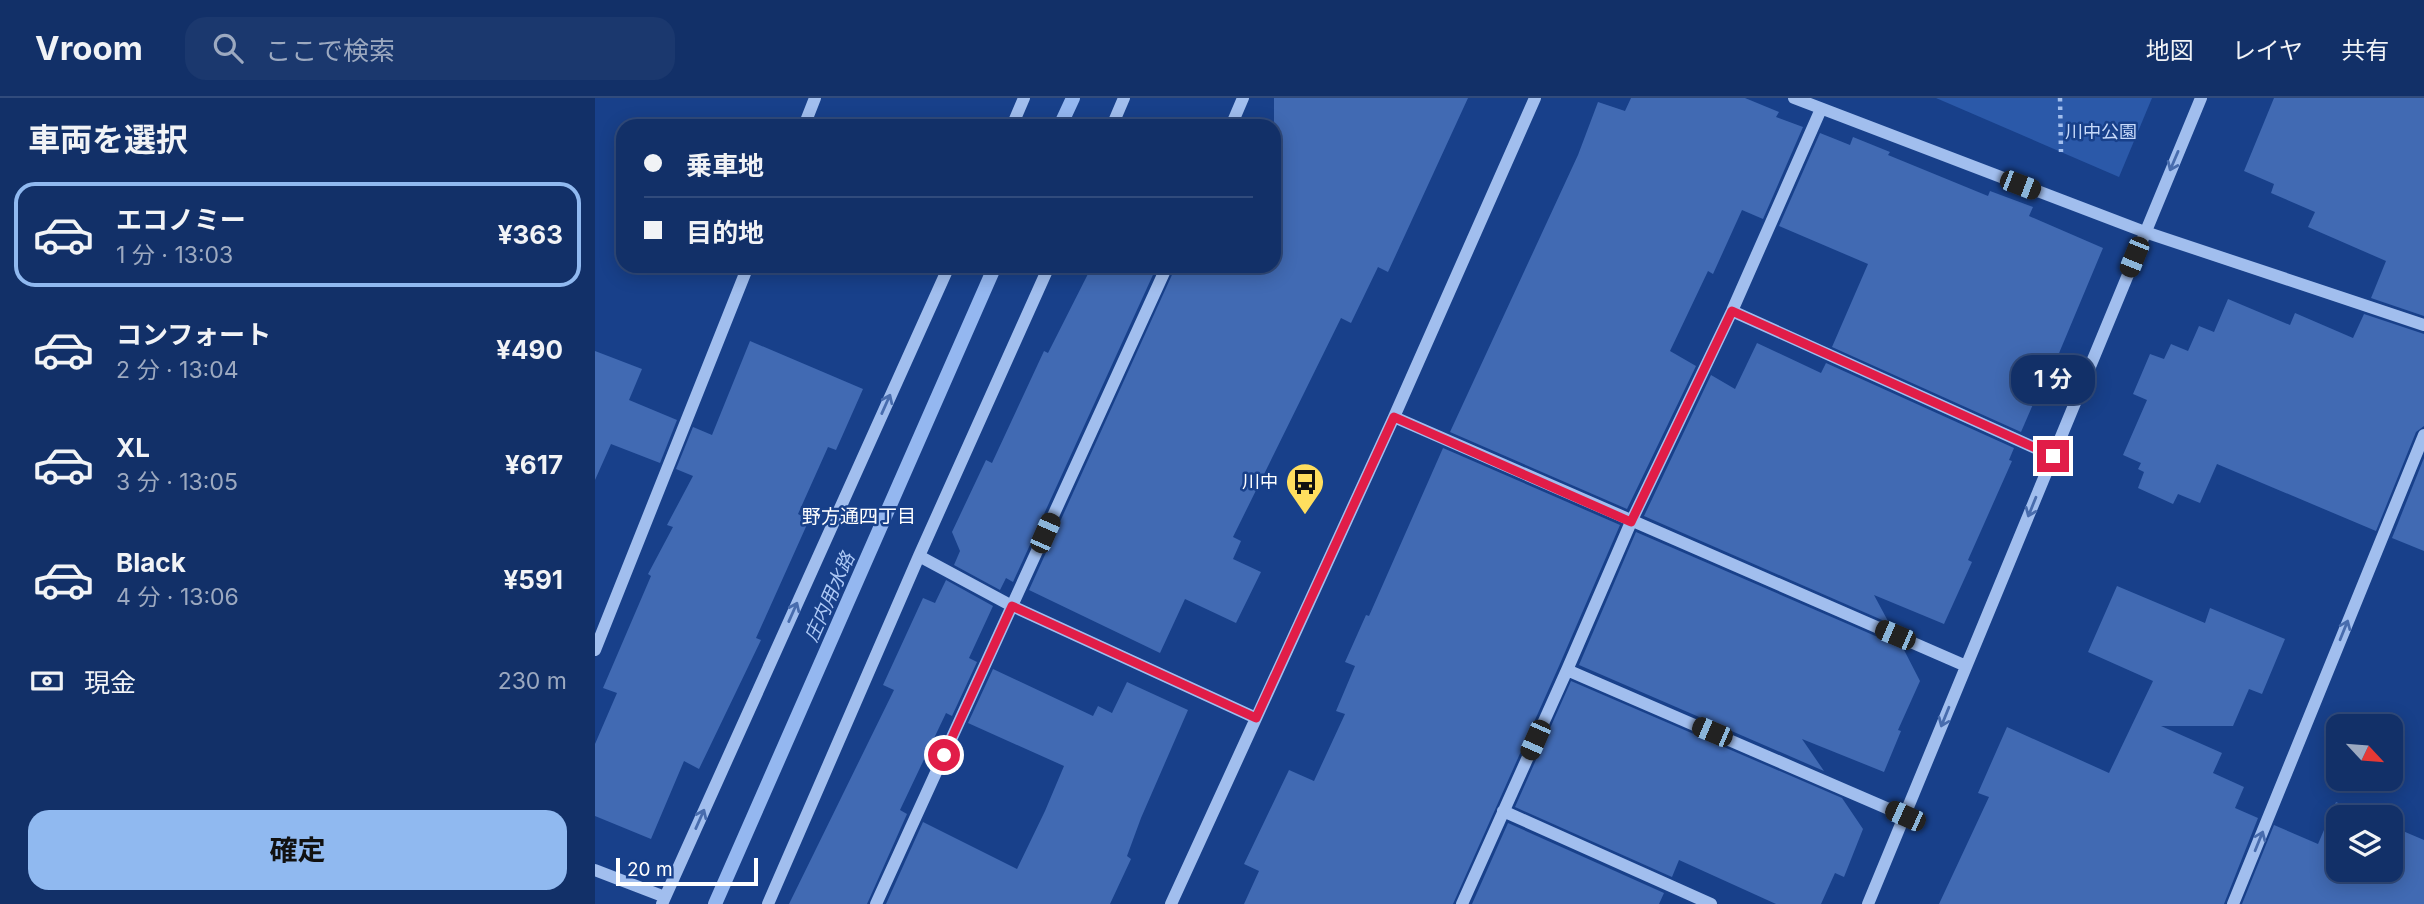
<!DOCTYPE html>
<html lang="ja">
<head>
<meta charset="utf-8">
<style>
  body { margin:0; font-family:Inter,"Noto Sans JP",sans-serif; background:#1b386e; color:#f1f3f6; height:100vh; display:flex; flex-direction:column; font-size:26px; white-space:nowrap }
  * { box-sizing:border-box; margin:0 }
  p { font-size:23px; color:#9ca9c0 }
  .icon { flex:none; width:38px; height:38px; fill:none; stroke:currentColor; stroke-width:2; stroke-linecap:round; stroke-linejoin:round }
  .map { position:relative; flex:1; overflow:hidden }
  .drawer { display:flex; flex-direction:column; background:#123068; width:595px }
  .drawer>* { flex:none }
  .guide { position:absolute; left:21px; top:21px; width:665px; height:154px; border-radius:21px; box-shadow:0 4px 18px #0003,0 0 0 2px #314b7c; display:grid; align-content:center; height:154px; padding:0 28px; background:#123068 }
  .needle { width:46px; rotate:116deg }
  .controls { position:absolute; left:1731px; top:616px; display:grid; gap:14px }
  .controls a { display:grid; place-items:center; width:77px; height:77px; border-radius:14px; background:#123068; box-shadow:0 4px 18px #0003,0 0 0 2px #314b7c; font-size:35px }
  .scale { position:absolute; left:21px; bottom:18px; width:142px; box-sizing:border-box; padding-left:7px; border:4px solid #fff; border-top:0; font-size:19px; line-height:24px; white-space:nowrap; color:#fff; -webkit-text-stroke:5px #18408a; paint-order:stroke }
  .end { position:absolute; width:32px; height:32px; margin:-16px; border:9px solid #e11d48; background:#fff; box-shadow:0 0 0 4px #fff }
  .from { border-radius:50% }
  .bubble { position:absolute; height:49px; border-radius:21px; background:#123068; box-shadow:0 4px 18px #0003,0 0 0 2px #314b7c; font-size:23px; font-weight:700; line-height:49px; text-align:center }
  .car { position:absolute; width:21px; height:42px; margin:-21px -10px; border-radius:9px; box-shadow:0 0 5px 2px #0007; background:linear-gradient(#222 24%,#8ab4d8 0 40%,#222 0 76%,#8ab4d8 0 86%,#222 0) }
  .guide b { display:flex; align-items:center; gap:24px; height:66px; font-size:26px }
  .guide b+b { border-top:2px solid #314b7c }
  .guide i { width:18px; height:18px; background:#f1f3f6 }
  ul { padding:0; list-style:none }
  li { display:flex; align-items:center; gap:21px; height:105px; margin:0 14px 10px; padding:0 14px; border:4px solid transparent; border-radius:21px }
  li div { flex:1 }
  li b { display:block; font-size:26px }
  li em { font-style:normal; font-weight:700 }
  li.current { border-color:#90b9f0 }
  li>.icon { width:63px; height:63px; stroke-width:1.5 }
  h2 { padding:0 28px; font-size:32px; line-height:84px }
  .pay { display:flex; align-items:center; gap:18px; height:77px; padding:0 28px; font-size:26px }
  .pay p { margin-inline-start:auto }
  .primary-button { display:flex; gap:14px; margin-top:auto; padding:14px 28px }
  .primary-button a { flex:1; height:80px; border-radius:21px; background:#90b9f0; color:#111; font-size:28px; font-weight:700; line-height:80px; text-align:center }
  header { display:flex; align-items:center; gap:42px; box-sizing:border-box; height:98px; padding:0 35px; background:#123068; border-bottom:2px solid #314b7c }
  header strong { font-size:33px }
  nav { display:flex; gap:38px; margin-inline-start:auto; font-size:24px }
  .search { width:490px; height:63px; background:#1b386e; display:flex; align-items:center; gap:18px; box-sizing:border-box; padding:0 24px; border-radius:21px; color:#9ca9c0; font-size:26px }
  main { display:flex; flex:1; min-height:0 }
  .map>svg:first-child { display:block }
  .green { fill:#2b59a9 }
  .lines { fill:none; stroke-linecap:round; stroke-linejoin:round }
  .stream { stroke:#94b7f0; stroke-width:14 }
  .building { fill:#416ab3 }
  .path { stroke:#a1beee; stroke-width:4.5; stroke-dasharray:3.5 5; stroke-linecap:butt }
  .minor { stroke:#a1beee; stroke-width:12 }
  .oneway { stroke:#486cad }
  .route { stroke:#e11d48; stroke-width:9 }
  .labels { text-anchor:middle; stroke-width:5; stroke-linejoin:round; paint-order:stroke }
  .park-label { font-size:18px; fill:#c7dafa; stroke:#18408a }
  .poi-label { font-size:18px; fill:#fff; stroke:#18408a; text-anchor:end }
  .neighbourhood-label { font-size:19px; fill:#fff; stroke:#18408a }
  .water-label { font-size:19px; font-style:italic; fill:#adc8f5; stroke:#18408a }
</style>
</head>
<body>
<header>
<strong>Vroom</strong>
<div class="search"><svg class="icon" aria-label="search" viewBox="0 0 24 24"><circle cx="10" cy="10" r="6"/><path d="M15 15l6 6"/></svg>ここで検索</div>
<nav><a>地図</a><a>レイヤ</a><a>共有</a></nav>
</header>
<main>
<section class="drawer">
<h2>車両を選択</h2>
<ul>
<li class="current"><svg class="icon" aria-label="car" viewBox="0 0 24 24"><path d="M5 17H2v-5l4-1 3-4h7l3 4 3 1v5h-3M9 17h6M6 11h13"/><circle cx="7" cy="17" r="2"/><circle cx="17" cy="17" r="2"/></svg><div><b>エコノミー</b><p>1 分 · 13:03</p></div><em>¥363</em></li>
<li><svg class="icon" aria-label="car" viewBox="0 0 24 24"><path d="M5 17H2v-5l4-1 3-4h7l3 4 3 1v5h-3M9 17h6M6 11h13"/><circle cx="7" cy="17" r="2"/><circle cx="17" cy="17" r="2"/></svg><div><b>コンフォート</b><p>2 分 · 13:04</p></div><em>¥490</em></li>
<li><svg class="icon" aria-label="car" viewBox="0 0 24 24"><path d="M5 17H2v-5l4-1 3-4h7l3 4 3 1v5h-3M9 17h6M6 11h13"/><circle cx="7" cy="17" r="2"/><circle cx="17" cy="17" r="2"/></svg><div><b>XL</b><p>3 分 · 13:05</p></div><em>¥617</em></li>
<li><svg class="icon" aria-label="car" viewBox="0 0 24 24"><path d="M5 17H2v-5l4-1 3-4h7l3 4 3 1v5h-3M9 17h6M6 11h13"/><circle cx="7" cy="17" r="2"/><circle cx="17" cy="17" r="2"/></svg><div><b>Black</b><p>4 分 · 13:06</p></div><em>¥591</em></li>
</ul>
<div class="pay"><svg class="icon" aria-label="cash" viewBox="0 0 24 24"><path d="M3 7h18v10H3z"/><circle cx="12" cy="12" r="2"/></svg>現金<p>230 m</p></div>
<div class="primary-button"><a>確定</a></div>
</section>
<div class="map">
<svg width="1829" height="806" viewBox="0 0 1829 806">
  <rect width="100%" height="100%" fill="#18408a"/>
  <path class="green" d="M1341,0H1557L1524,79Z"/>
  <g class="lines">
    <path class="stream" d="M465,28L478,0
      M120,806L400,168"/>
  </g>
  <path class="building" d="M679,0H873L793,174L783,169L756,225L746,220L638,439L646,443L638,461L666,474L641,525L590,501L565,555L434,492L581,168H679Z
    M1036,0H1150L1184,14L1181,19L1208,29L1168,121L1147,112L1118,176L1113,173L1075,253L1101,268L1032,411L855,334L983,57L1003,4L1030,13Z
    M1679,0H1829V218L1776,200L1791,163L1713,129L1720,114L1676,95L1679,86L1649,73Z
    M1225,35L1255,47L1258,39L1295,54L1293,57L1393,98L1395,93L1438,109L1434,118L1508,150L1462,260L1459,258L1426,334L1237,249L1273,166L1184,128Z
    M497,168H562L418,484L411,480L405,492L359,467L365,453L357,434L391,362L397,365L449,253L453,255Z
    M1633,201L1695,227L1700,215L1758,240L1769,216L1829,236V328L1821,334L1781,433L1622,366L1605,405L1583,396L1578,406L1543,390L1549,374L1543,371L1546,365L1528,357L1552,302L1538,296L1555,256L1569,261L1576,246L1593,253L1604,228L1619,234Z
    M155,243L268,291L241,352L233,349L203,416L214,422L161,540L166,542L104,671L89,663L56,741L0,718V646L22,595L8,590L56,478L53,476L78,429L72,427L98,378L81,371L98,329L117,337Z
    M1162,245L1226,275L1231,265L1419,350L1414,362L1417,363L1373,462L1377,464L1349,526L1279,497L1294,525L1049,418L1116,277L1140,291Z
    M0,253L47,271L34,302L82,322L65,365L16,346L0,382Z
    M848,350L1025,427L964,568L858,806H649L664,773L649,766L694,672L719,683L750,616L741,613L760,568L750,564L771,517L774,518Z
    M1829,360V453L1797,440Z
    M1041,434L1308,550L1325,583L1303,632L1306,633L1289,674L1207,641L1229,673L984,567Z
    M351,482L398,508L374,560L382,564L357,618L351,615L305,712L312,716L272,806H194L299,592L288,587L328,500L340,505Z
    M1522,488L1610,525L1615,510L1690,541L1667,596L1654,591L1638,628H1566L1627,655L1618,675L1649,689L1640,710L1663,720L1629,806H1344L1394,699L1383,695L1412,629L1514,675L1558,583L1493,554Z
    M398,571L498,618L503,608L517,615L532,584L593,612L546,720L532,758L536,761L515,806H291L328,724L422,771L450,713L469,668L373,625Z
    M976,583L1247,700L1268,731L1249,779L1240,775L1226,806H1181L1084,762L1077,779L920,709Z
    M1741,704L1776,719H1743V772H1796V728L1829,742V806H1647L1679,727L1723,746Z
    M913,725L1069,795L1064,806H877Z"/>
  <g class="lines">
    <path class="path" d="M1465,0L1466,54"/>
    <path class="minor" d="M1199,0L1550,134L1829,227
      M209,28L220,0
      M417,28L429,0
      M517,28L529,0
      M636,28L648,0
      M1137,213L1458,358
      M799,319L1371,568
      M324,458L417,508L661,620
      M0,552L153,168
      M972,572L1310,718
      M908,713L1116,806
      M0,772L70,799
      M67,806L354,168
      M173,806L324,458L454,168
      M281,806L572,168
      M576,806L799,319L940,0
      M867,806L972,572L1036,424L1137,213L1226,11
      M1273,806L1606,0
      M1638,806L1829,337"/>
  </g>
  <defs><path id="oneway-shaft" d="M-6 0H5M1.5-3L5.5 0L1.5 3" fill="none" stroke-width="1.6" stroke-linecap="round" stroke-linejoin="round" transform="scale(1.75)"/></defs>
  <g class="oneway">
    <use href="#oneway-shaft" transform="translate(1579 63) rotate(113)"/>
    <use href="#oneway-shaft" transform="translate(291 306) rotate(-66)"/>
    <use href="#oneway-shaft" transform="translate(1437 409) rotate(112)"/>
    <use href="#oneway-shaft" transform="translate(198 514) rotate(-66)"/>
    <use href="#oneway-shaft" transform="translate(1749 532) rotate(-68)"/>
    <use href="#oneway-shaft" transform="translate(1350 619) rotate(112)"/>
    <use href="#oneway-shaft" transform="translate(105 721) rotate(-66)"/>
    <use href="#oneway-shaft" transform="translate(1664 743) rotate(-68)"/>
  </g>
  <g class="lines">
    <path class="route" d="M349,657L417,508L661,620L799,319L1036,424L1137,213L1458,358"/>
  </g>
  <defs>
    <symbol id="bus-pin" viewBox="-11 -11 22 30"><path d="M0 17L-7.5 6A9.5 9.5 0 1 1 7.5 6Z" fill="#ffde5e" stroke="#18408a"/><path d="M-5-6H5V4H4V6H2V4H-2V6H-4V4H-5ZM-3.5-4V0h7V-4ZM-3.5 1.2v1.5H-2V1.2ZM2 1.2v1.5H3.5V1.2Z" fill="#111"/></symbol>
  </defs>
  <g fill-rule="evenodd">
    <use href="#bus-pin" x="688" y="362" width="44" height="60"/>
  </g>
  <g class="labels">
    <g class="park-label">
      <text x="1506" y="40">川中公園</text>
    </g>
    <g class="poi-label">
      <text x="683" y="390">川中</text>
    </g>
    <g class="neighbourhood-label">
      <text x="264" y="425">野方通四丁目</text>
    </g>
    <g class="water-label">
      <text transform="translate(234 499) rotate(-66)" y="7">庄内用水路</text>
    </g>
  </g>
</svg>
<div class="controls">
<a><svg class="needle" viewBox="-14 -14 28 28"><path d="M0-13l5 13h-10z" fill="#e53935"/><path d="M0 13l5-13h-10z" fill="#9ca9c0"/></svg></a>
<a><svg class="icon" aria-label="layers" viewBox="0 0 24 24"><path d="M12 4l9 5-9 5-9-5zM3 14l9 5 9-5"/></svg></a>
</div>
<div class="scale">20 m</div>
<i class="end from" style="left:349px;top:657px"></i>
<i class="end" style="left:1458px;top:358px"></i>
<div class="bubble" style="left:1416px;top:257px;width:84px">1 分</div>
<i class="car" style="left:1425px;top:87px;rotate:111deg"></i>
<i class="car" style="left:1539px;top:159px;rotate:202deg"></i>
<i class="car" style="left:450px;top:435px;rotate:24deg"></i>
<i class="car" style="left:1300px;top:537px;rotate:293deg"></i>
<i class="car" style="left:1117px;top:634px;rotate:293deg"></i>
<i class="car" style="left:940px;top:642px;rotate:204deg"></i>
<i class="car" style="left:1310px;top:718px;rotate:294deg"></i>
<div class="guide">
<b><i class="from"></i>乗車地</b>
<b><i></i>目的地</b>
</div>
</div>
</main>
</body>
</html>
